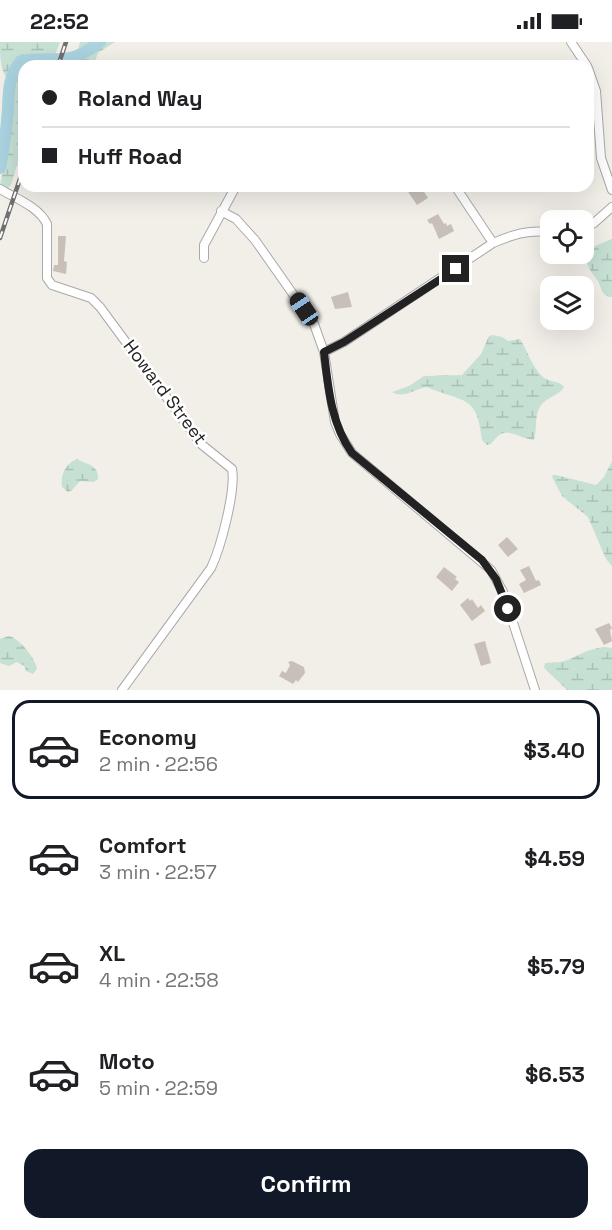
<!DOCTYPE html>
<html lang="en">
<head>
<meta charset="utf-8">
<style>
  body { margin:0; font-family:"Space Grotesk",sans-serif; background:#f2f2f2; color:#202124; height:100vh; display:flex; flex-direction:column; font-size:22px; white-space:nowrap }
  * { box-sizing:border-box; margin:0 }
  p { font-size:20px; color:#757577 }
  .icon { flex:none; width:33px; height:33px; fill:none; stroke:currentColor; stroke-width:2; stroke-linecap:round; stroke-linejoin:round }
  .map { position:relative; height:648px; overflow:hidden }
  .panel { display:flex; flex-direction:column; background:#fff; flex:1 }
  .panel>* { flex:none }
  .top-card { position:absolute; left:18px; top:18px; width:576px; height:132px; border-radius:18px; box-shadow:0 6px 24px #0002; display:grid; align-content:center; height:132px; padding:0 24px; background:#fff }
  .buttons { position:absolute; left:540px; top:168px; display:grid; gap:12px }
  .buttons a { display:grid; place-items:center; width:54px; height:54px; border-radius:12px; background:#fff; box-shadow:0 6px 24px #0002; font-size:30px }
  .end { position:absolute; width:27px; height:27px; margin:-14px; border:8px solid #222; background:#fff; box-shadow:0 0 0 3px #fff }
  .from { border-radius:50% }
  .car { position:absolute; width:18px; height:36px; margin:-18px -9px; border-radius:8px; box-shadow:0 0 4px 2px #0007; background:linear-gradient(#222 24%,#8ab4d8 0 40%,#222 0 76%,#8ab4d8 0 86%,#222 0) }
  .top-card b { display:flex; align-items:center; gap:21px; height:57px; font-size:22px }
  .top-card b+b { border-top:2px solid #e0e0e0 }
  .top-card i { width:15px; height:15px; background:#202124 }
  ul { padding:10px 0 0; list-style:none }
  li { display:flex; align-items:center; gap:18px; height:99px; margin:0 12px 9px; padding:0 12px; border:3px solid transparent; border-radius:18px }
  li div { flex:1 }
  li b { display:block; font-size:22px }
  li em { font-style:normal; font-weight:600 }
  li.current { border-color:#111827 }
  li>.icon { width:54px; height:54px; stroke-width:1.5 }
  .primary-button { display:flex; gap:12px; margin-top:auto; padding:12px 24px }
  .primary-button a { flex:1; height:69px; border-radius:18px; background:#111827; color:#fff; font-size:24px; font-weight:600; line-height:69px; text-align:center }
  .status { display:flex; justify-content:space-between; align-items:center; height:42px; padding:0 30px; background:#fff; direction:ltr }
  .status svg { height:16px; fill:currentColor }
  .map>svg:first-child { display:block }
  .wetland { fill:url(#wetland-marsh) }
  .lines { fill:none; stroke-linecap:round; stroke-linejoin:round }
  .river { stroke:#aad3df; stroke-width:12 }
  .building { fill:#c7bfb8 }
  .minor-casing { stroke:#a9a9a9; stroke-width:10 }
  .minor { stroke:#fff; stroke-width:8 }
  .rail-casing { stroke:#707070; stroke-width:4.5 }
  .rail { stroke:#fff; stroke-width:2; stroke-dasharray:7; stroke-linecap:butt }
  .route { stroke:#222; stroke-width:8 }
  .labels { text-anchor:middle; stroke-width:5; stroke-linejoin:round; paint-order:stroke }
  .street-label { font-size:18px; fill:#222; stroke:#fff }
</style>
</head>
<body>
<div class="status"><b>22:52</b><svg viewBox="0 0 49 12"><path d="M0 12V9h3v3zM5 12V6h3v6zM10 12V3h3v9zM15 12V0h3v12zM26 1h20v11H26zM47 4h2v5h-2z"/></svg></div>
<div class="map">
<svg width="612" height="648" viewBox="0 0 612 648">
  <defs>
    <pattern id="wetland-marsh" width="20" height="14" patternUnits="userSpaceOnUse" patternTransform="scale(1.5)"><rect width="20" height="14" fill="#c6e0d4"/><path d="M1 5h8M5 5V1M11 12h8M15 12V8" fill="none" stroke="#aac0b6"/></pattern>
  </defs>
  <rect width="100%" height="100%" fill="#f2efe9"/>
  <path class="wetland" d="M0,0H60L51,24H24V100L11,143L6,148L0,143L10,95L13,54L11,40C0,32 0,15 0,0Z
    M80,0H115L98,11L94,22L95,24H70L76,15Z
    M612,197V255C601,255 602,245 597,238C590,228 581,218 590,206Z
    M493,293L502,295L508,299L520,297C528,309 531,324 543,335C550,341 559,338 564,345C559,353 551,354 544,360C533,369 538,385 534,398C514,395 505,381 491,402L487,403L482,398C477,352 464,361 427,345C414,347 404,357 392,350L409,344L424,334L462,333L481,312L489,294Z
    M77,417C86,423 99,422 98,437L94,440L80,439L72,448L68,450L62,445C60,433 66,421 77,417Z
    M612,419V524L606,517L588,475L562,454L552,435L553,433H556L596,443L604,435Z
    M9,594C19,596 36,617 37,627L33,632L26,629L24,624L17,620L9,624L0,621V597Z
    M604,605L612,606V648H567L544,626L545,621C554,620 562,621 570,617C583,611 589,607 604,605Z"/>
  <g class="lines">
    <path class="river" d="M0,126C3,110 6,94 7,78C10,53 5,40 21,19C58,13 67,26 100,0"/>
  </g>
  <path class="building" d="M404,144H417L419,147L421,145L428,156L417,163Z
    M438,172L444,182L446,181L447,184L451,182L454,189L439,197L432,181L430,182L427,178Z
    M58,194H66L64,219L67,220L66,232L53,229L54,223H58Z
    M348,250L352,265L335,267L331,255Z
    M507,495L518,507L508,515L498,503Z
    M529,524L536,539L539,538L541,543L524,551L519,542L526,538L520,528Z
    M444,525L457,535L455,537L459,540L452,549L436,535Z
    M468,556L470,559L472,557L478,566L481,563L485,569L472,579L460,563Z
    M609,581L612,586L610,588L612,599L604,603L595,587Z
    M485,599L491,621L481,624L474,602Z
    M292,619L304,625L305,631L298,640L296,638L293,642L279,634L282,629L286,631L290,623L288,620Z"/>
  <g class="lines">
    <defs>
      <path id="minor" d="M571,0L587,24
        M588,26L596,49L601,116L612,148
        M455,144L493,201
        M0,147C15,156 39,165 47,182V236L52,243L91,256L100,265L201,402L232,427C236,448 221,505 211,526L122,648
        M221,169L236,177L255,198L314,282L324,310L335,380L340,392L352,411L491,528L503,550L535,648
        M584,187L594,181L612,165
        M204,216V203L236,144
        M324,310L344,300L493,201C514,192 527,188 550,190"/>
    </defs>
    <use href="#minor" class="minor-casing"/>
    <use href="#minor" class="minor"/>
    <defs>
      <path id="rail" d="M58,24L66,0
        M0,196L24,125"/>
    </defs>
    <use href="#rail" class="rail-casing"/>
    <use href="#rail" class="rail"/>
  </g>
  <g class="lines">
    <path class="route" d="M456,227L344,300L324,310C328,345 331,382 352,411L482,518L496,537L508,567"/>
  </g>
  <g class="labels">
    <g class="street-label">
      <text transform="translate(165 350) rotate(53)" y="6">Howard Street</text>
    </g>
  </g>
</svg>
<div class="buttons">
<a><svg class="icon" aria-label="locate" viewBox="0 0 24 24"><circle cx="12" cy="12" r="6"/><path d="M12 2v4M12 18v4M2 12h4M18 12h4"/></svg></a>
<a><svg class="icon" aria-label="layers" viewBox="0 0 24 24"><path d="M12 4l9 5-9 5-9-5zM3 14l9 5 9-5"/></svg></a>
</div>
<i class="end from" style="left:508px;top:567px"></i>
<i class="end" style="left:456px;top:227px"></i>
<i class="car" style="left:304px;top:267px;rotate:326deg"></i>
<div class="top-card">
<b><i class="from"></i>Roland Way</b>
<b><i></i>Huff Road</b>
</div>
</div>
<section class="panel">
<ul>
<li class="current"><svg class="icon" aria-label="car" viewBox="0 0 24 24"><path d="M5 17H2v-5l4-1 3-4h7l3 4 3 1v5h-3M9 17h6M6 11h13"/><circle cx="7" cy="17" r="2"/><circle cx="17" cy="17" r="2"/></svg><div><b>Economy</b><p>2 min · 22:56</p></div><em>$3.40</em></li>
<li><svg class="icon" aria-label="car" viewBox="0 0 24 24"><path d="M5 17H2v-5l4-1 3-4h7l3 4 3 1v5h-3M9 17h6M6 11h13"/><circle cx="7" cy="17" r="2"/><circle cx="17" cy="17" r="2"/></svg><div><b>Comfort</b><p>3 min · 22:57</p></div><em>$4.59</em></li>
<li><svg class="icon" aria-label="car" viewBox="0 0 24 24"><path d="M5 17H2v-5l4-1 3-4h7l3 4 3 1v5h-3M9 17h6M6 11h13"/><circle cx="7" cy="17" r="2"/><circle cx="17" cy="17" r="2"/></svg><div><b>XL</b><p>4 min · 22:58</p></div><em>$5.79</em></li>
<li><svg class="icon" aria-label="car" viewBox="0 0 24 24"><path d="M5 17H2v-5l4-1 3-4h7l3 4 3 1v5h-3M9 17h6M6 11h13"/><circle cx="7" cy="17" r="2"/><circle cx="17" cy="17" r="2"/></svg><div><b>Moto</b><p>5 min · 22:59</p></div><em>$6.53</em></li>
</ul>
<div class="primary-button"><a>Confirm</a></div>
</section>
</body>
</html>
